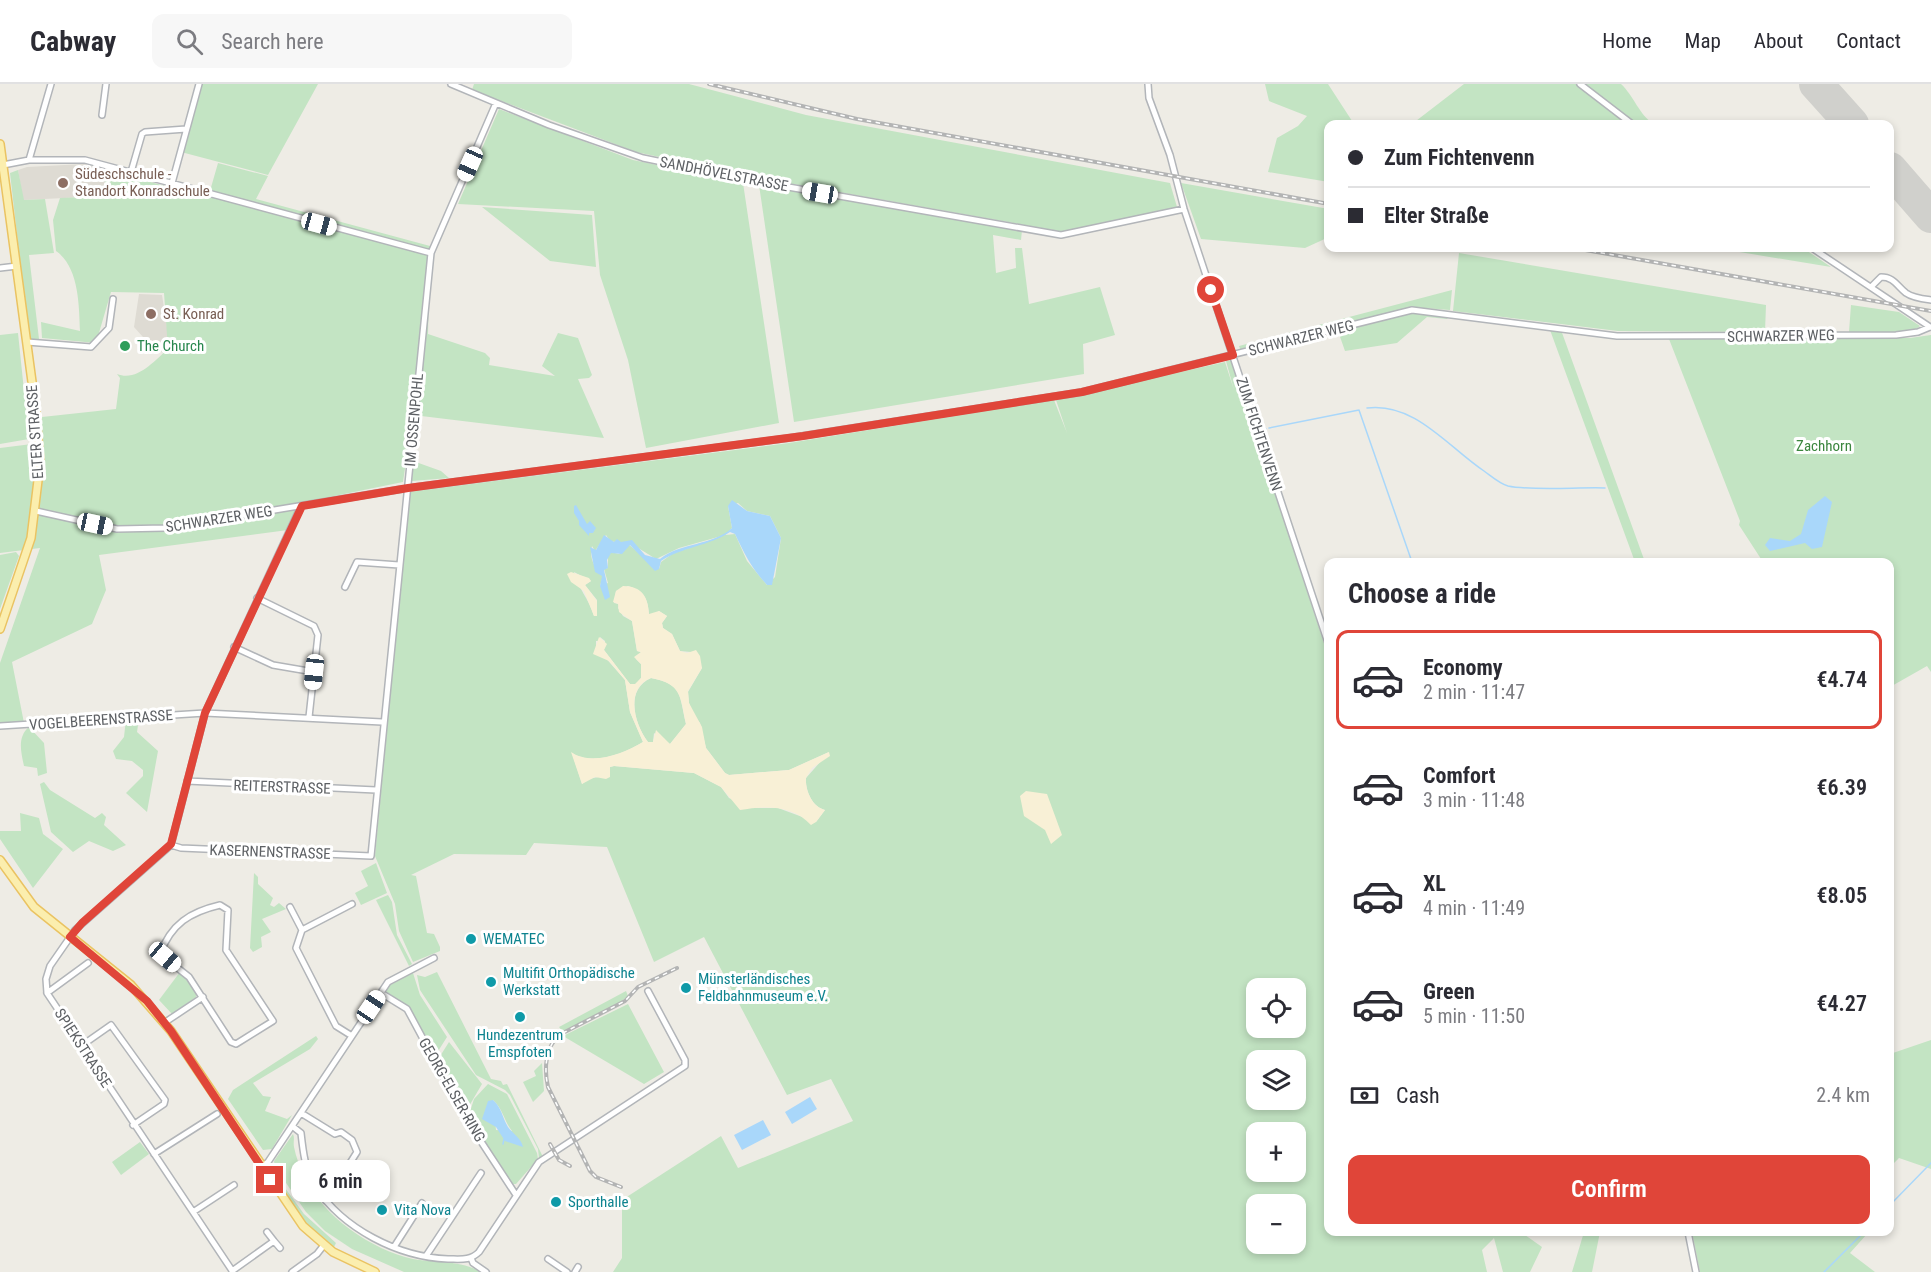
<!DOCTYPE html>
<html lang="en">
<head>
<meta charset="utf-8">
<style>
  body { margin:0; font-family:"Roboto Condensed",sans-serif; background:#f7f7f7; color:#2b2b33; height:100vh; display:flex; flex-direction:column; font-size:22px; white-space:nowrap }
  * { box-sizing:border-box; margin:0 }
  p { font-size:20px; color:#7c7c81 }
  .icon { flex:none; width:33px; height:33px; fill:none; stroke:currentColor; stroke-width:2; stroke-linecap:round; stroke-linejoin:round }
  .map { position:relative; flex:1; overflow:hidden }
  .details { position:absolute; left:1324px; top:474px; width:570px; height:678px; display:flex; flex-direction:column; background:#fff; border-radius:12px; box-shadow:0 3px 9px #0003 }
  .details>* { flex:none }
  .hud { position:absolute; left:1324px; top:36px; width:570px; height:132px; border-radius:12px; box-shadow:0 3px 9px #0003; display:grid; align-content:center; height:132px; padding:0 24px; background:#fff }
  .tools { position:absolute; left:1246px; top:894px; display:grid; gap:12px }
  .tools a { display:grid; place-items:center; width:60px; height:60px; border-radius:12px; background:#fff; box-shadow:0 3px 9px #0003; font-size:30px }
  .end { position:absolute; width:27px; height:27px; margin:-14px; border:8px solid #e04539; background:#fff; box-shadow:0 0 0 3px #fff }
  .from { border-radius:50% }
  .bubble { position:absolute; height:42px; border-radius:12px; background:#fff; box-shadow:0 3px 9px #0003; font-size:20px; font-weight:600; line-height:42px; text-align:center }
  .car { position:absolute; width:18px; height:36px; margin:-18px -9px; border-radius:8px; box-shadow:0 0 4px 2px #0007; background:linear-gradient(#fff 24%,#345 0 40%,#fff 0 76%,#345 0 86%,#fff 0) }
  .hud b { display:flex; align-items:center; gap:21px; height:57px; font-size:22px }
  .hud b+b { border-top:2px solid #e1e1e2 }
  .hud i { width:15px; height:15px; background:#2b2b33 }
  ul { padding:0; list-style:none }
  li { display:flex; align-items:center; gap:18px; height:99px; margin:0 12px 9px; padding:0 12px; border:3px solid transparent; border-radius:12px }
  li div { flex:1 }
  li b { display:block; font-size:22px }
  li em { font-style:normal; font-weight:600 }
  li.current { border-color:#e04539 }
  li>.icon { width:54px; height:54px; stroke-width:1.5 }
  h2 { padding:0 24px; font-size:27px; line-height:72px }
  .pay { display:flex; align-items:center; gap:15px; height:66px; padding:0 24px; font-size:22px }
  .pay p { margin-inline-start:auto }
  .action { display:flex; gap:12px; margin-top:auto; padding:12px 24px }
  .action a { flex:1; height:69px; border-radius:12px; background:#e04539; color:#fff; font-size:24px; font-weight:600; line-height:69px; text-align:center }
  header { display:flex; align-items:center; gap:36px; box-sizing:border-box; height:84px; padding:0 30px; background:#fff; border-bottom:2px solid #e1e1e2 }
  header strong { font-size:28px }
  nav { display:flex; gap:33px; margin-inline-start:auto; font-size:21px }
  .search { width:420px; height:54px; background:#f7f7f7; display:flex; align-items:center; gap:15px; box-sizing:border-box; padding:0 21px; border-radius:12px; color:#7c7c81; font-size:22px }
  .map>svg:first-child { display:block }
  .education { fill:#dedbd3 }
  .green { fill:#c3e4c3; fill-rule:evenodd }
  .sand { fill:#f8f0d6; fill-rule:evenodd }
  .water { fill:#a9d7fa }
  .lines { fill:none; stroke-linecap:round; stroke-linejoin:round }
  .stream { stroke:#a9d7fa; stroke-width:1.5 }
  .runway { stroke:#d0d0cc; stroke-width:34 }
  .minor-casing { stroke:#b2b5b9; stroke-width:8 }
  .major-casing { stroke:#eac362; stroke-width:10 }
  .minor { stroke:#fff; stroke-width:5 }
  .major { stroke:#fbeeae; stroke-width:7 }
  .rail-casing { stroke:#b3b4b4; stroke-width:4 }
  .rail { stroke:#fff; stroke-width:1.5; stroke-dasharray:4.5; stroke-linecap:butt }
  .route { stroke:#e04539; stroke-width:8 }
  .education-dot { fill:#8d6e63; stroke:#fff; stroke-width:2 }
  .leisure-dot { fill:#2e9e5b; stroke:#fff; stroke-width:2 }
  .culture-dot { fill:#0f9aa8; stroke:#fff; stroke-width:2 }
  .labels { text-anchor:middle; stroke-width:6; stroke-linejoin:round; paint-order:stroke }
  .education-label { font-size:15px; fill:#785e54; stroke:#fff; text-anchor:start }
  .street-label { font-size:15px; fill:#5d6064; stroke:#fff }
  .leisure-label { font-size:15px; fill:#27864d; stroke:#fff; text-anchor:start }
  .park-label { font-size:15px; fill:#3b863e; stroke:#fff }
  .culture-label { font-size:15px; fill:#0d838f; stroke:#fff; text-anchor:start }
</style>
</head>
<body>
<header>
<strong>Cabway</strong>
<div class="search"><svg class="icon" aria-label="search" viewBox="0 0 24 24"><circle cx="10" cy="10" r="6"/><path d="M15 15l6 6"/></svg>Search here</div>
<nav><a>Home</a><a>Map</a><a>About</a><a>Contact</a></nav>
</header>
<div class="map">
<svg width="1931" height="1188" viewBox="0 0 1931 1188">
  <rect width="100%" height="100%" fill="#eeece5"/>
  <path class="education" d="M84,80L104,85L106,112L23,116L18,86L27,83Z
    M139,210L162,211L169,256L163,269L154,264L155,260L143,253L134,243Z"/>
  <path class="green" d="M200,0H318L268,91L181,68Z
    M474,0H689L806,31L1170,99L1177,123L1064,148L754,93L636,68L472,6Z
    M1265,0H1328L1354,40H1329V98L1268,88L1277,54L1298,42L1307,32L1269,17Z
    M1464,0H1621C1634,12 1639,31 1654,40H1412Z
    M499,25L633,76L743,99L779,339L646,364L628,276L600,191L594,127L458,120Z
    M218,79L268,92L256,115L430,162L428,250L485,269L490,274L489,281L555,292L542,282L558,249L578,254L592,291L589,294L578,295L604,354L413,331L403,398L300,419L288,446L99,471L106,506L92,540L12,578L24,639L0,641V579L40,464L0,469V364L32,360L42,333L116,325L120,294L117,290C137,298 154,277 168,265L164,209L111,208L96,259L42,254L41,238L80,247C79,221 79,183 56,167L53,136L60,114L106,112L104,85L208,114Z
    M18,86L24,116L45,115L54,169L29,171L39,255L29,256L10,89Z
    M1181,99L1329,125V153L1305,164L1201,155Z
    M759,101L1022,146L1021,156L993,151L996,189L1016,184L1015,164H1022L1029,220L1100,203L1115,251L1083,260L1084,290L794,338Z
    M482,123L592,131L596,183L550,177Z
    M1715,164H1803L1831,183Z
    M1459,169L1766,221L1765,248L1618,247L1453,227Z
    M1452,206L1450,226L1410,223L1241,267L1239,262Z
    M1851,221L1899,228L1920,242L1912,248H1849Z
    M1411,228L1449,232L1447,235L1427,233L1397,259L1345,267L1338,247Z
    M1550,246H1561L1645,478H1635Z
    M18,249L29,355L0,360V251Z
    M1931,251V588L1927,582L1890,603V478H1763L1739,441L1740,437L1669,255L1910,254Z
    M1231,276L1329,574V1148H1521L1542,1163L1530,1188H1503L1494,1154L1482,1166L1487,1188H613L622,1174V1116L721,1052L738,1084L853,1037L831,995L787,1011L704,853L654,878L607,763L534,759L526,771L454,770L411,791L416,792L427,849L434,850L440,863V867L413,878L399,847L395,820L375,772L409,408L789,359L1054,316L1067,349L1056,316L1225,278L1234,306L1226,277ZM738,419L747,427L770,432L781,454L775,493L767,501L747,477L735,450L725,451L732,444L728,422ZM606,451L610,457L635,462L656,475L679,464L725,451L672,470L661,478L659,485L628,460L619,470L611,468L608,472V484L604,485L608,499L600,502L603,492C594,484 589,474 592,462L595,467ZM574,488L591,497L585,501L597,516V532H594C589,515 578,504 574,488ZM628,502C644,507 648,515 649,530L653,531L659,527L667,532L662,539L663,544L672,550L680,567L691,568L702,584L688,608L689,619L694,632L700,639L706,664L725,689L729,691L789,686L829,668L806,694C805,706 812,723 825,726L816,738L778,724H752L729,714L721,703L694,689L614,682L610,683L609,691L588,695L582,700L572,669C592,682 624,670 643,658L630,628L625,596L596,563V557H600V553L605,557L604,566L630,600L635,601L641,594V580L636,575L641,568L637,567L632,537L623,532L618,524L619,520L614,519L616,507ZM1257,904H1296V944H1257ZM1257,976H1296V1016H1257ZM1257,1048H1296V1088H1257ZM1257,1120H1296V1160H1257Z
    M413,377L441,387L449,394L412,397Z
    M16,468L19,472L0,525V471Z
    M651,594C683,600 679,611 686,640L670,660L654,649L653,658H648C635,641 624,606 651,594Z
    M139,634L137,648L158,667L147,728L126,709L143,692V686L132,677L116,675L113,667L124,653L126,635Z
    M29,643L44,659L47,689L38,692L37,684L24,682C21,668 17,653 29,643Z
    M44,698L50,706L95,734L102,729L106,733L104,741L126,761L113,767L89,757L73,768L51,748L40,700Z
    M20,729L39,734L43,750L63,765L33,804L0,755V747H21Z
    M376,779L387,809L361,821L355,809L368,802L361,787Z
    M254,789L258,793V800L273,814L270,821L274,823L279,819L286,825L262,835L271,848L261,853L262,863L253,868L250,864Z
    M388,811L392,818L397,851L412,880L409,882L376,816Z
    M180,888L196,908V913L172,930L159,916Z
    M437,888L491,995L501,997L503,1001L507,1000L543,1073L539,1074L538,1065L510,1011L505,1006L476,991L420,906L417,891L425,893Z
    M413,889L420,911L447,953L435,972L409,923L385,907L390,901Z
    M626,907L628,912L617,921L563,948L559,943Z
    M628,920L664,988L644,1000L563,952Z
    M316,952L318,955L310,965L253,999L263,1012L271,1013L265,1027L287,1035L292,1031L272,1065L263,1066L228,1015L233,1006Z
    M1931,956V1085L1899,1074L1890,1083V970Z
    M449,958L482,1000L465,1029L437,977Z
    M542,979L544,1007L533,1018L523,998L536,992L534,987Z
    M488,1000L507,1010L537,1069L538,1075L516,1100H511L468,1034L474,1015ZM493,1016C503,1025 504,1037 512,1047L496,1046Z
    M293,1050C295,1055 293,1057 294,1063C296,1073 300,1084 305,1093C322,1132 372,1166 413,1175C436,1179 461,1176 481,1188H404L352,1165L325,1147L306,1128L275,1083L274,1077Z
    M140,1058L149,1070L121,1091L112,1078Z
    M272,1086L304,1130L336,1159L334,1163L297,1131L271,1089Z
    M1584,1148H1600L1592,1188H1572Z
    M1692,1148H1864L1867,1150L1850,1169L1875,1188H1700Z"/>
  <path class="sand" d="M571,488L589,494L591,497L585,501L597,517V532H594L584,507L571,498L567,490Z
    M623,502C643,502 648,514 649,530L659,527L667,532L662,539L663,544L672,550L680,567L687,569L696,566L700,572L702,584L688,607L689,619L702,643L706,664L725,689L729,691L789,686L829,668L830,672L812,684L806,694C805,706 812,723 825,726L816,738L811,741C792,720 764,722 740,726L721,703L694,689L614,682L610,683V693L606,695L595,693L582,700L571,668C591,682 623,670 643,658L630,628L625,596L609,577L593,570L599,553L607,560L604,566L630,600H635L641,594V580L634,573L641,568L637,567L632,537L619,528L618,520L613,518L616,507ZM651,594C682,600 680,612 686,640L670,660L656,646L653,658H648C635,641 624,605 651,594Z
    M1026,707L1047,710L1062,751L1051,760L1045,746L1024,732L1020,712Z"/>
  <path class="water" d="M1825,412L1832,418L1822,463L1812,465L1805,459L1770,467L1765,461L1770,454L1790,457L1801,450L1808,426Z
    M732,416L747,427L770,432L781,454L772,501H767C752,485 744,469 735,450L730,448C709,462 682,463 661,477L659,485L655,487L630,461L622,470L611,469L607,476L608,484L604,486L610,513L605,516L600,502L602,492L595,488L590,463L596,466L604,451L614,458L617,455L621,458L632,456L645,471L660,475C681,458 712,462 732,444L728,422Z
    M576,421L587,440L590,437L596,444L593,449H589V452L579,441V437L574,429V422Z
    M810,1013L817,1025L792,1040L785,1028Z
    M493,1016C502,1024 502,1033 508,1043C513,1050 521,1054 523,1063L505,1057L496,1043L482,1035L488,1017Z
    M763,1036L771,1051L742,1066L734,1051Z"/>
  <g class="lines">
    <path class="stream" d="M1367,324C1415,318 1448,363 1484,387C1491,392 1500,400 1508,402C1531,407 1579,403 1605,404
      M1359,326L1412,478
      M1269,344L1359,326
      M1261,345H1266
      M503,1060L504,1055
      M1890,1121L1931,1079
      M1824,1188L1864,1148"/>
    <path class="runway" d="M1816,0L1852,40
      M1890,85L1931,132"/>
    <defs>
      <path id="minor" d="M451,0L549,41L643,74L754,97L1061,151L1184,125
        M1148,0L1149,14L1170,71L1184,125L1329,562
        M1580,0L1632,40
        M102,31L106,0
        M29,76L51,0
        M3,81L29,76H85L431,169
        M131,88L142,50L145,48L186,45
        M172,99L199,0
        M1812,164L1930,243
        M0,184L17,182
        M1871,203L1881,193C1894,193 1897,202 1906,209C1913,214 1923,215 1931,216
        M27,258L91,263L109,244L113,215
        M36,427L117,445L165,444L408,404L789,354L1082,308L1412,226L1617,252L1896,251L1918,248L1930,243
        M345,503L357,478L399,481
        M257,514L314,542L318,551L309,633
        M234,563L273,581L314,588
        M0,642L205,629L382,638
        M187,697L376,706
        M171,761L181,764L371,772L431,169L496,19
        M352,820L302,846L296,864L336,942L352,952
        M220,821L228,826L226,866L273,937L236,960L231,958L189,893L160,870C171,840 190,828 220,821Z
        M290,823L302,846
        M47,909L88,879
        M381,909L407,925L465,1033L516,1111
        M164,939L203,913
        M81,962L111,941L165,1016L164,1020L133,1041
        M301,1029L335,1050L341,1048L352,1056L357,1068L326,1117
        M292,1042L301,1049C303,1067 305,1086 315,1102C343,1145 398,1173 448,1175C460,1175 470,1177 479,1168L539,1078L685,982V976L648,907
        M154,1070L217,1030
        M261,1083L268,1078L388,898L434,874
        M193,1128L234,1101
        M1688,1148L1696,1188
        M274,1157L280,1164
        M394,1163L422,1119
        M426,1172L481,1089
        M471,1174L473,1179L486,1188
        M548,1175L567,1188
        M232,1187L274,1157L267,1148
        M233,1188L47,909L46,895L50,882L75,846L171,761L205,629L301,422
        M292,1188L317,1170L324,1161
        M575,1188L578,1183"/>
      <path id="major" d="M0,60L35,320L40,380L31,454L0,545
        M0,776L34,823L131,901L171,947L303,1142L333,1168L375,1188"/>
    </defs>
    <use href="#minor" class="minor-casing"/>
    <use href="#major" class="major-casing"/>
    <use href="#minor" class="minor"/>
    <use href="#major" class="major"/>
    <defs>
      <path id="rail" d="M709,0L857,35L1329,120
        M1574,164L1931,227
        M550,1060L559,1076L570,1082
        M621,1103L596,1093L590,1087L548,1003C544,986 545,964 559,951L625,917L638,903L677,884"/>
    </defs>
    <use href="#rail" class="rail-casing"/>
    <use href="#rail" class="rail"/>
  </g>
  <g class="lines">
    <path class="route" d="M270,1096L171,947L147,917L70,853L82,839L171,760L205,629L302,422L408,404L803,352L1082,308L1233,271L1211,206"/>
  </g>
  <g class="education-dot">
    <circle cx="63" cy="99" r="6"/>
    <circle cx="151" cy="230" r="6"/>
  </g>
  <circle class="leisure-dot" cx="125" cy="262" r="6"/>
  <g class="culture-dot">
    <circle cx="471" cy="855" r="6"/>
    <circle cx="491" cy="898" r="6"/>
    <circle cx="686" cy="904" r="6"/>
    <circle cx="520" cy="933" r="6"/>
    <circle cx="556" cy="1118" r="6"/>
    <circle cx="382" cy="1126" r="6"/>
  </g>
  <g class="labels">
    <g class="education-label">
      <text x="75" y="95">Südeschschule -<tspan x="75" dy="17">Standort Konradschule</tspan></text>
      <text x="163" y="235">St. Konrad</text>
    </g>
    <g class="street-label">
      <text transform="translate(724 90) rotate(11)" y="5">SANDHÖVELSTRASSE</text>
      <text transform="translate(1781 252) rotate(-1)" y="5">SCHWARZER WEG</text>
      <text transform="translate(1301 254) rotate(-14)" y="5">SCHWARZER WEG</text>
      <text transform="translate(414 336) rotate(-85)" y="5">IM OSSENPOHL</text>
      <text transform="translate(35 348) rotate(-94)" y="5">ELTER STRASSE</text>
      <text transform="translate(1259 350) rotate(72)" y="5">ZUM FICHTENVENN</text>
      <text transform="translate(219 435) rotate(-9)" y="5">SCHWARZER WEG</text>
      <text transform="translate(101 636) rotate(-4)" y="5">VOGELBEERENSTRASSE</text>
      <text transform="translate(282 703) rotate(2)" y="5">REITERSTRASSE</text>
      <text transform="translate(270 768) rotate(2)" y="5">KASERNENSTRASSE</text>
      <text transform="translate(83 964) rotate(57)" y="5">SPIEKSTRASSE</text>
      <text transform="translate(452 1006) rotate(60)" y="5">GEORG-ELSER-RING</text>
    </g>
    <g class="leisure-label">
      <text x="137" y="267">The Church</text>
    </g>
    <g class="park-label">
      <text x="1824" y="367">Zachhorn</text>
    </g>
    <g class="culture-label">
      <text x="483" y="860">WEMATEC</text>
      <text x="503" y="894">Multifit Orthopädische<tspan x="503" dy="17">Werkstatt</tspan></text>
      <text x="698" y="900">Münsterländisches<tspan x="698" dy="17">Feldbahnmuseum e.V.</tspan></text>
      <text x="520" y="956" text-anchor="middle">Hundezentrum<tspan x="520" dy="17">Emspfoten</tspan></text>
      <text x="568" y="1123">Sporthalle</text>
      <text x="394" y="1131">Vita Nova</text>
    </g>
  </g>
</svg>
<div class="tools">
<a><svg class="icon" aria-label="locate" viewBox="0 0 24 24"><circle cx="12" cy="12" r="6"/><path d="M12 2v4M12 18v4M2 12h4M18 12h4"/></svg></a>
<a><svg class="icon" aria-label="layers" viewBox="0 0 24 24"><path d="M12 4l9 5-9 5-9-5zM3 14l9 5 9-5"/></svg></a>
<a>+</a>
<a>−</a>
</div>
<i class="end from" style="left:1211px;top:206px"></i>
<i class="end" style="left:270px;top:1096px"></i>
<div class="bubble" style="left:291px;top:1076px;width:99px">6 min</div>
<i class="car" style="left:470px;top:80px;rotate:204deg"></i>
<i class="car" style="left:820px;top:109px;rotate:280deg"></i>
<i class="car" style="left:319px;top:140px;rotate:105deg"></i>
<i class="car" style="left:95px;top:440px;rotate:102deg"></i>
<i class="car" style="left:314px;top:588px;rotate:186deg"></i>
<i class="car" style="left:165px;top:873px;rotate:130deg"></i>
<i class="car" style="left:371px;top:923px;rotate:34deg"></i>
<div class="hud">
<b><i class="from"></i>Zum Fichtenvenn</b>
<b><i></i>Elter Straße</b>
</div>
<section class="details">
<h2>Choose a ride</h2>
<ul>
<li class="current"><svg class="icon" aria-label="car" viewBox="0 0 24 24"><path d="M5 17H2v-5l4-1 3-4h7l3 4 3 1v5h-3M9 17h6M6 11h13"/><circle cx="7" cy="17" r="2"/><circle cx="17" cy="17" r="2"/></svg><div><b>Economy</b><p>2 min · 11:47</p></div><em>€4.74</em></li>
<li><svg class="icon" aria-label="car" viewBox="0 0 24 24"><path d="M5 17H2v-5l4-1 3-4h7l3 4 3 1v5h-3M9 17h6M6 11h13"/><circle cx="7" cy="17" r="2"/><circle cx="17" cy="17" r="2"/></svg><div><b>Comfort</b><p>3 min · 11:48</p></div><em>€6.39</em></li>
<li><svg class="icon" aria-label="car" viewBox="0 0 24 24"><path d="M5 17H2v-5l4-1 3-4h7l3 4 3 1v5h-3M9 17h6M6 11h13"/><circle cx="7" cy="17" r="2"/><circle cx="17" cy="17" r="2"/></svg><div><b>XL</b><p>4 min · 11:49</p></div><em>€8.05</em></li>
<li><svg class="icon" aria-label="car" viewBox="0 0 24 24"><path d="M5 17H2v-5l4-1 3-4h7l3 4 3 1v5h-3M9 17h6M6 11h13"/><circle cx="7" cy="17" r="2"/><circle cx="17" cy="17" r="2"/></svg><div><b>Green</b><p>5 min · 11:50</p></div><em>€4.27</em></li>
</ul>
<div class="pay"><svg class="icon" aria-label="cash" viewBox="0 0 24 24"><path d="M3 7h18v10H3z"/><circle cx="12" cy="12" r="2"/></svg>Cash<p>2.4 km</p></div>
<div class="action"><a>Confirm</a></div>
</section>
</div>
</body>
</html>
